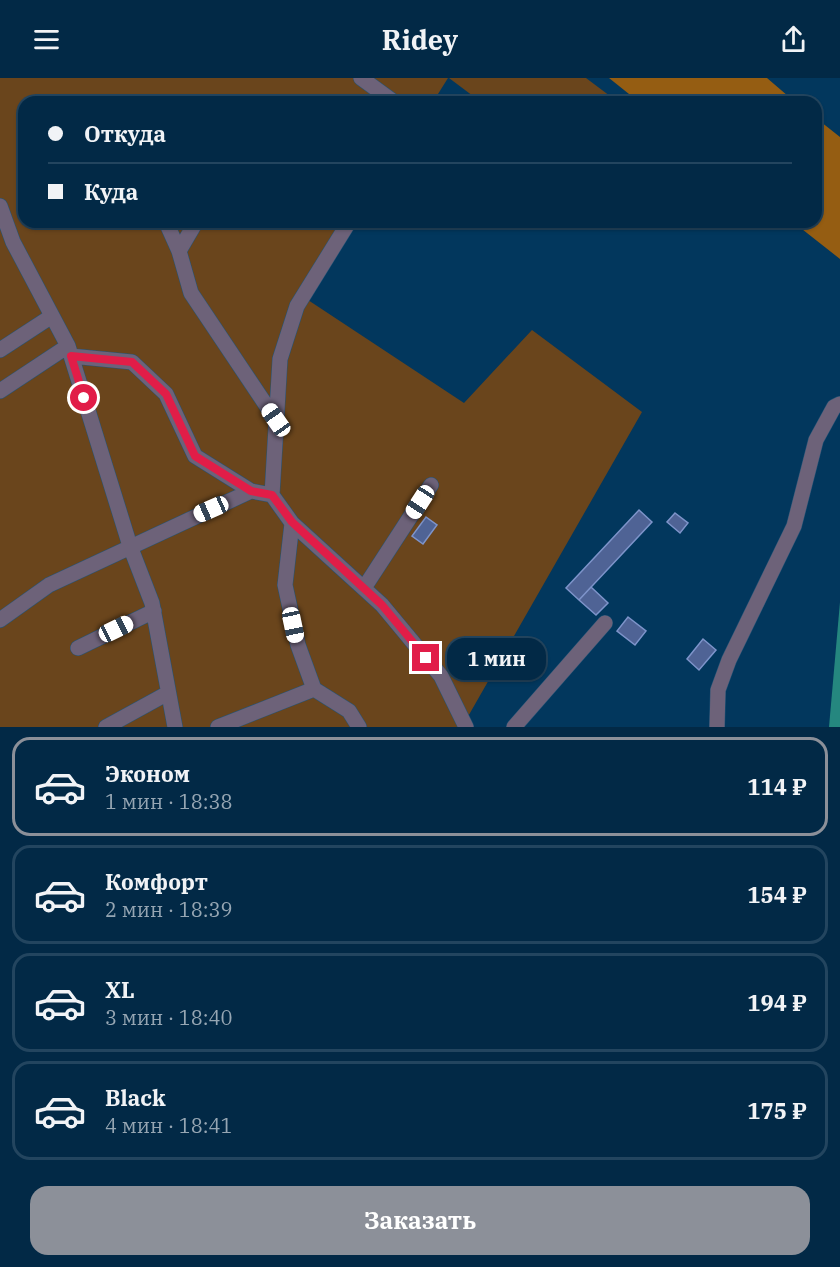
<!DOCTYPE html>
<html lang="ru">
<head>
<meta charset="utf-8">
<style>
  body { margin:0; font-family:"IBM Plex Serif",serif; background:#103551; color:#f1f3f6; height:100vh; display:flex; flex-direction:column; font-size:22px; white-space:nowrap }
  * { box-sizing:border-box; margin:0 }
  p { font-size:20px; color:#96a6b3 }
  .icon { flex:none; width:33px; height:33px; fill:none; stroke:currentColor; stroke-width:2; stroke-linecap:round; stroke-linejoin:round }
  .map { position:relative; height:649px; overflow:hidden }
  .sheet { display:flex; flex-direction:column; background:#022946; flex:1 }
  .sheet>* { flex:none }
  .hud { position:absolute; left:18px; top:18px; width:804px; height:132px; border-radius:18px; box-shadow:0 2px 4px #0004,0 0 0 2px #23455f; display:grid; align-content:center; height:132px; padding:0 30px; background:#022946 }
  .end { position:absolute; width:27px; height:27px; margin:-14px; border:8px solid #e11d48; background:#fff; box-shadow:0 0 0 3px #fff }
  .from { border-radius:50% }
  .bubble { position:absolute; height:42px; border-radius:18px; background:#022946; box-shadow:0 2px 4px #0004,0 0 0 2px #23455f; font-size:20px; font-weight:700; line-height:42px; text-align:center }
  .car { position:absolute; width:18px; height:36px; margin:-18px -9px; border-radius:8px; box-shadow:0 0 4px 2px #0007; background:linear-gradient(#fff 24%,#345 0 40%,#fff 0 76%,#345 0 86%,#fff 0) }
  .hud b { display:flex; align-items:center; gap:21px; height:57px; font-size:22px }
  .hud b+b { border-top:2px solid #23455f }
  .hud i { width:15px; height:15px; background:#f1f3f6 }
  ul { padding:10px 0 0; list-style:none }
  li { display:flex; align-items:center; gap:18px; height:99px; margin:0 12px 9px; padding:0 18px; border:3px solid #23455f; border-radius:18px }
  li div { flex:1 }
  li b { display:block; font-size:22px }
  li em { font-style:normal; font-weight:700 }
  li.current { border-color:#8c9099 }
  li>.icon { width:54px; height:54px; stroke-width:1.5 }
  .button { display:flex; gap:12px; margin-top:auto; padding:12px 30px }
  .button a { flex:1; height:69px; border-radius:18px; background:#8c9099; color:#fff; font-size:24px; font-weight:700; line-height:69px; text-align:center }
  header { display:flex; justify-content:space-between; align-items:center; height:78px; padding:0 30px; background:#022946; font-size:27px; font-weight:700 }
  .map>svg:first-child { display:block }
  .green { fill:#6a451c }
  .forest { fill:#955d12 }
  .water { fill:#25877f }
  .building { fill:#4f6395; stroke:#7e94ca; stroke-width:1.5 }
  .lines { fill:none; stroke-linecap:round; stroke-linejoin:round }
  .minor-casing { stroke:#245477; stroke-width:16 }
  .minor { stroke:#6d6279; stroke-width:15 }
  .route { stroke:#e11d48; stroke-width:8 }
</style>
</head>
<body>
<header><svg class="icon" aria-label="menu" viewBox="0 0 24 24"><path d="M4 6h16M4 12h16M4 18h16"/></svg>Ridey<svg class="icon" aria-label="share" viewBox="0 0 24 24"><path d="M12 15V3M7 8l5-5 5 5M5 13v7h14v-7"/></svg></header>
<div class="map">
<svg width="840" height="649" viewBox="0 0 840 649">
  <rect width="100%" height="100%" fill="#02375d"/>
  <path class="green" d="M0,0H448L433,24H24V144H357L308,222L464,325L532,252L642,334L462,649H0Z
    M449,0H586L618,24H481Z"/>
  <path class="forest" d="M609,0H767L795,24H639Z
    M816,40L840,59V181L793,144H816Z"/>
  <path class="water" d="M840,524V649H829Z"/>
  <path class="building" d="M639,432L652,444L579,522L566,510Z
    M675,435L688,445L680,455L667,444Z
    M426,439L437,447L423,466L412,458Z
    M591,509L608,525L596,537L579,522Z
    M628,539L646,553L635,567L617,553Z
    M703,561L716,572L699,592L687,581Z"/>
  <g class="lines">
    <defs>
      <path id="minor" d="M361,0L394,24
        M0,128L13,164L68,268L130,468L152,525L175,649
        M166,144L179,173L191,215L276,342
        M349,144L297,228L280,281L272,417L292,445L382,527L441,598L466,649
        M179,173L196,144
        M0,272L52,238
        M71,278L132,284L166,316L195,378L251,413
        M0,313L68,268
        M292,445L285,507L298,567L314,611L349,633L359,649
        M364,510L431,407
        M0,542L49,507L251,413L272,417
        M78,570L154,533
        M106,649L168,615
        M218,649L314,611
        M514,649L605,545
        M717,649L718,612L729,582L794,448L816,362L834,329L840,326"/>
    </defs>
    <use href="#minor" class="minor-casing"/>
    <use href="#minor" class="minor"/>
  </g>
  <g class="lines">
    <path class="route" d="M84,320L71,278L132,284L166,316L195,378L251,413L272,417L292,444L382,527L426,580"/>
  </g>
</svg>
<i class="end from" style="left:84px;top:320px"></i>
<i class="end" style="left:426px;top:580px"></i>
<div class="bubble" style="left:447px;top:560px;width:99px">1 мин</div>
<i class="car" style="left:276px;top:342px;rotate:325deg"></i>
<i class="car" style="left:420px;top:424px;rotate:213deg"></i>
<i class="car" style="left:211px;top:431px;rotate:246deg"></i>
<i class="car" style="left:293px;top:547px;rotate:168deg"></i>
<i class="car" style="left:116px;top:551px;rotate:64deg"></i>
<div class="hud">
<b><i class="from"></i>Откуда</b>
<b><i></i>Куда</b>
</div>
</div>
<section class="sheet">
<ul>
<li class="current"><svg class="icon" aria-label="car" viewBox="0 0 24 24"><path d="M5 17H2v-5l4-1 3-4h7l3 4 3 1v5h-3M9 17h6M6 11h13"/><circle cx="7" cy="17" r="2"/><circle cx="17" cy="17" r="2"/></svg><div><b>Эконом</b><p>1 мин · 18:38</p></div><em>114 ₽</em></li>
<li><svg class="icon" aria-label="car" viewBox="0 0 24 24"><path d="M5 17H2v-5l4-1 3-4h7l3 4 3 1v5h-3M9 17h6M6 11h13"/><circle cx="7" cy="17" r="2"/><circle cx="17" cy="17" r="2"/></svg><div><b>Комфорт</b><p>2 мин · 18:39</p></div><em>154 ₽</em></li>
<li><svg class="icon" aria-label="car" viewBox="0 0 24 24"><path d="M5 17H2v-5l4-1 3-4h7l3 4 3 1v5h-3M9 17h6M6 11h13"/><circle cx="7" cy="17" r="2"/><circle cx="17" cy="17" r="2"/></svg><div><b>XL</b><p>3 мин · 18:40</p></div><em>194 ₽</em></li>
<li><svg class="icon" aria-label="car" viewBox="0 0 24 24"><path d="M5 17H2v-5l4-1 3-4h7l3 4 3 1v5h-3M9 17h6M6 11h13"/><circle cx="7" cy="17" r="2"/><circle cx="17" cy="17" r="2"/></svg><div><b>Black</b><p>4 мин · 18:41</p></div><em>175 ₽</em></li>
</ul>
<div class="button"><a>Заказать</a></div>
</section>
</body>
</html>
